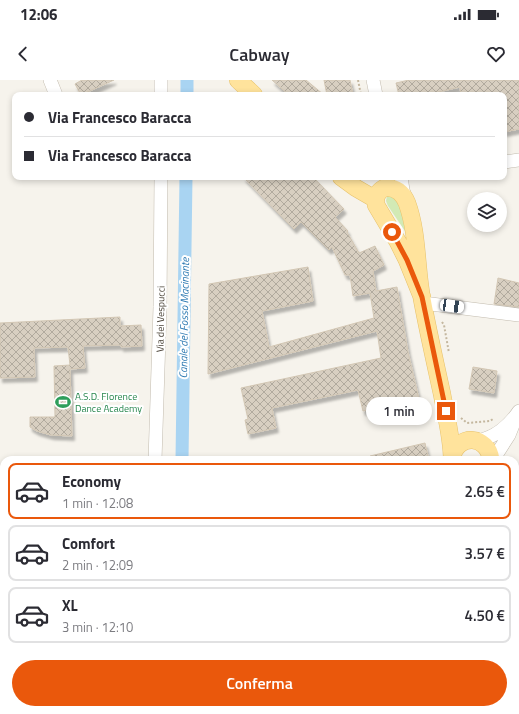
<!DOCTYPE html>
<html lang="it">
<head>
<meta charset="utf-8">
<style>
  body { margin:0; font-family:"Titillium Web",sans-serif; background:#f2f2f3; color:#2b2b33; height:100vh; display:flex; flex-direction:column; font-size:15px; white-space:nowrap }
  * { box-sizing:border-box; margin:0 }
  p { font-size:13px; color:#7c7c81 }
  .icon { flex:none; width:22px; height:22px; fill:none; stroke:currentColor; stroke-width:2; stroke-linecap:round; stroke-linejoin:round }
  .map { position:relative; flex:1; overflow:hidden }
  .sheet { position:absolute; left:0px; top:376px; width:519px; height:258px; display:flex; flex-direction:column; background:#fff; border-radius:12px 12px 0 0; box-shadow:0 2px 6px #0003 }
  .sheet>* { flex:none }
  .banner { position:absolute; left:12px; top:12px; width:495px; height:88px; border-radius:8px; box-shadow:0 2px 6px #0003; display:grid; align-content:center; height:88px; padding:0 12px; background:#fff }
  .buttons { position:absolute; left:467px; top:112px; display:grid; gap:8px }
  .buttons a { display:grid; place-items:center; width:40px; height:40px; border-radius:50%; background:#fff; box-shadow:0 2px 6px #0003; font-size:20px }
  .end { position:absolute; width:18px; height:18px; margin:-9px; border:5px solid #ea580c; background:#fff; box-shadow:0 0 0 2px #fff }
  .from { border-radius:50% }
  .bubble { position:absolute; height:28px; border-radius:14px; background:#fff; box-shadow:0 2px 6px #0003; font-size:13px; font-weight:600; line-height:28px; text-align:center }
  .car { position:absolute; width:12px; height:24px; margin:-12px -6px; border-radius:5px; box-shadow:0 0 3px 1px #0007; background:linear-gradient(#fff 24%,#345 0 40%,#fff 0 76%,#345 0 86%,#fff 0) }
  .banner b { display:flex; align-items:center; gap:14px; height:38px; font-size:15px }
  .banner b+b { border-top:1px solid #e1e1e2 }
  .banner i { width:10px; height:10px; background:#2b2b33 }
  ul { padding:7px 0 0; list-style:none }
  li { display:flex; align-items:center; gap:12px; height:56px; margin:0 8px 6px; padding:0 4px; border:2px solid #e1e1e2; border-radius:8px }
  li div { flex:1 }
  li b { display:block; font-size:15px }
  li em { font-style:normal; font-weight:600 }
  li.selected { border-color:#ea580c }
  li>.icon { width:36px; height:36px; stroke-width:1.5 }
  .button { display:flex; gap:8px; margin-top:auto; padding:8px 12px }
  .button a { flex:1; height:46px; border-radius:24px; background:#ea580c; color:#fff; font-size:16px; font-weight:600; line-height:46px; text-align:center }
  .status { display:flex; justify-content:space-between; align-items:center; height:28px; padding:0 20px; background:#fff; direction:ltr }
  .status svg { height:11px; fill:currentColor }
  header { display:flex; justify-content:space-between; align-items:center; height:52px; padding:0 12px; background:#fff; font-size:18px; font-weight:600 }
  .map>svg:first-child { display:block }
  .green { fill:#d2eab5 }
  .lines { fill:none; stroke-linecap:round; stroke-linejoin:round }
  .canal { stroke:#a9d4f2; stroke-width:13 }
  .building { fill:url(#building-cross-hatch); stroke:#d3c7b4; filter:url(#shadow) }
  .minor-tunnel { stroke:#d4d0c8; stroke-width:13; stroke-dasharray:13 6; stroke-linecap:butt }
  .minor-casing { stroke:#c2bbae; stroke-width:14 }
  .major-casing { stroke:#e6c16a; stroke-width:18 }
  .path { stroke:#c4b79f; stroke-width:2; stroke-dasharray:2 2; stroke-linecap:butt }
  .minor { stroke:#fff; stroke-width:13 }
  .major { stroke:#ffe39c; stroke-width:17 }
  .rail { stroke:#9a9a9a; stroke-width:3; stroke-dasharray:5 5; stroke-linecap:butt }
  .route { stroke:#ea580c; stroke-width:5 }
  .labels { text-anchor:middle; stroke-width:4; stroke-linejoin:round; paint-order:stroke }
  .street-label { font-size:10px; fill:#4b4439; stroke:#fff }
  .leisure-label { font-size:10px; fill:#27864d; stroke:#fff; text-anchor:start }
  .water-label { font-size:11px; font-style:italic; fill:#2e7ab2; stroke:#fff }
</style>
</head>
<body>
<div class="status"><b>12:06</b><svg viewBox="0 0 49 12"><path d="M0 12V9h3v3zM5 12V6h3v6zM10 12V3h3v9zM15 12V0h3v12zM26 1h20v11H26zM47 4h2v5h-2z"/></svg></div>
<header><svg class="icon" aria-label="back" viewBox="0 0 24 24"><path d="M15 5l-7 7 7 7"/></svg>Cabway<svg class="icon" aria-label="heart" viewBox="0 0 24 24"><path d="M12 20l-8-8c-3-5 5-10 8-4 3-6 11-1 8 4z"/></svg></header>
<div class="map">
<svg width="519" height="634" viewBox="0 0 519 634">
  <defs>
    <pattern id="building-cross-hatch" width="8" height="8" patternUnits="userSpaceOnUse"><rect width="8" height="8" fill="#d8cfc1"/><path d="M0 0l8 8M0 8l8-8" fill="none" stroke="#b1aa9e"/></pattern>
    <filter id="shadow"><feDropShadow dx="2.5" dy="4.5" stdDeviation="1" flood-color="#0004"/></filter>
  </defs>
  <rect width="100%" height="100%" fill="#f6f3ec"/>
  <path class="green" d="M387,116H398L407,154L388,126L386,121Z
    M519,569V612L516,613L515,570Z"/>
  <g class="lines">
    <path class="canal" d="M187,15V0
      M182,380L186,97
      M178,634V630"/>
  </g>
  <path class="building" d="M82,0H114L81,15L75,4Z
    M272,0H306L324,15H289Z
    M324,0H350L353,15H327Z
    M409,0H519V49L504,52V15H461L460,7L425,15H399L396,3Z
    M243,97H313L344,129L335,137L348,151L347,152L359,173L375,166L384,185L373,191L376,211L397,207L408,272L419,319L363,331L358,310L272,328L276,348L248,354L245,340L248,339L241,308L381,278L377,251L208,294L209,204L308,187L313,221L262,231L269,267L374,238L370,213L353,216L350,195H345L332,167L329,170L301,142L294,149Z
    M498,198L519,203V227L494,224Z
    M120,237V246L141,245L142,266L121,267V265L83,266L85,288L70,289L72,356L51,355L37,351L30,347V337H55L54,286L70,285L68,267L34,268L35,297L0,298V243Z
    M473,287L497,291L494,313L469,309Z
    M425,363L429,380H371L370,376Z"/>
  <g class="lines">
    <path class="minor-tunnel" d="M152,634V630"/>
    <defs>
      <path id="minor" d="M50,0L56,15
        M373,0L376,15
        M161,15V0
        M504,82L519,80
        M401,97L403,110L406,120
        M423,223L519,235
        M477,361C494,358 509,346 519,331
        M155,380L160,227L161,97
        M493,380L509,355L515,340
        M0,532L4,534
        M515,557H519"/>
      <path id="major" d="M238,0L254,15
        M341,97L356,108L375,119
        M422,217L407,180L398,162L376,125C375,117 377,112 384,108C395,106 403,113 407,123C418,153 416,188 422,219C428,251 435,282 442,314C446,336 452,358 452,380
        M452,377C458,353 488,355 491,380
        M504,630V634"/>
    </defs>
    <use href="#minor" class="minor-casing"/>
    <use href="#major" class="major-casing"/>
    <path class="path" d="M358,0L361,15
      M442,242L444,245L449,273
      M461,338L467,343L490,341L493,339
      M515,609L519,605"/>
    <use href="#minor" class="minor"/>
    <use href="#major" class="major"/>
    <path class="rail" d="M0,564L4,566
      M0,573L4,575
      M179,630L197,634
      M208,630L229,634"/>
  </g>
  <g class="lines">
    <path class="route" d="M392,152L407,180L422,217L446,331"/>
  </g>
  <defs>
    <symbol id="stadium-bare" viewBox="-9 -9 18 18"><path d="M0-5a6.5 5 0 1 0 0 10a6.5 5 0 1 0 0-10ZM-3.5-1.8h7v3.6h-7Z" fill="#2e9e5b" stroke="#fff" stroke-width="2.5" paint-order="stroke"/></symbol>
  </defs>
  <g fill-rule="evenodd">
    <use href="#stadium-bare" x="52" y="311" width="22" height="22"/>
  </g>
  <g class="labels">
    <g class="street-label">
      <text transform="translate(160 239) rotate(-89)" y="4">Via dei Vespucci</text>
    </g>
    <g class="leisure-label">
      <text x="75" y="320">A.S.D. Florence<tspan x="75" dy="12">Dance Academy</tspan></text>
    </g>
    <g class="water-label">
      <text transform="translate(184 238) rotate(-89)" y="4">Canale del Fosso Macinante</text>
    </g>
  </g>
</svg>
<div class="buttons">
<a><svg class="icon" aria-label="layers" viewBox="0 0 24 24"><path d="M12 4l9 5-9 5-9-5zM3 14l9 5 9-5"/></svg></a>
</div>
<i class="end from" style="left:392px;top:152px"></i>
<i class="end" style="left:446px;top:331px"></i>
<div class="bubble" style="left:366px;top:317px;width:66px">1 min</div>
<i class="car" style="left:452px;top:226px;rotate:98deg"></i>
<div class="banner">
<b><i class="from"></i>Via Francesco Baracca</b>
<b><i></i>Via Francesco Baracca</b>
</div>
<section class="sheet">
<ul>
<li class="selected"><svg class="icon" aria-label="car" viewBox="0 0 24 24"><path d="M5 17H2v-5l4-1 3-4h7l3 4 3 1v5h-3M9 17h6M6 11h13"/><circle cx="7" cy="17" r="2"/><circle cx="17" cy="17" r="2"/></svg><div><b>Economy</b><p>1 min · 12:08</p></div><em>2.65 €</em></li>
<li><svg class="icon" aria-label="car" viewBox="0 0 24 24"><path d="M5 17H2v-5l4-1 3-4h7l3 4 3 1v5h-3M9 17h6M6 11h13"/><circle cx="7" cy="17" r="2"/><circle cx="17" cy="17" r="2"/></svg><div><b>Comfort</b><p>2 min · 12:09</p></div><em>3.57 €</em></li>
<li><svg class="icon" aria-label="car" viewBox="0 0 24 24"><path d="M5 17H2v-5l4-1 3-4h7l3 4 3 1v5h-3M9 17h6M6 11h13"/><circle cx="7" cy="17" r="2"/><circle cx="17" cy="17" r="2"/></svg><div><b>XL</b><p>3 min · 12:10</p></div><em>4.50 €</em></li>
</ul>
<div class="button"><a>Conferma</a></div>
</section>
</div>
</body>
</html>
